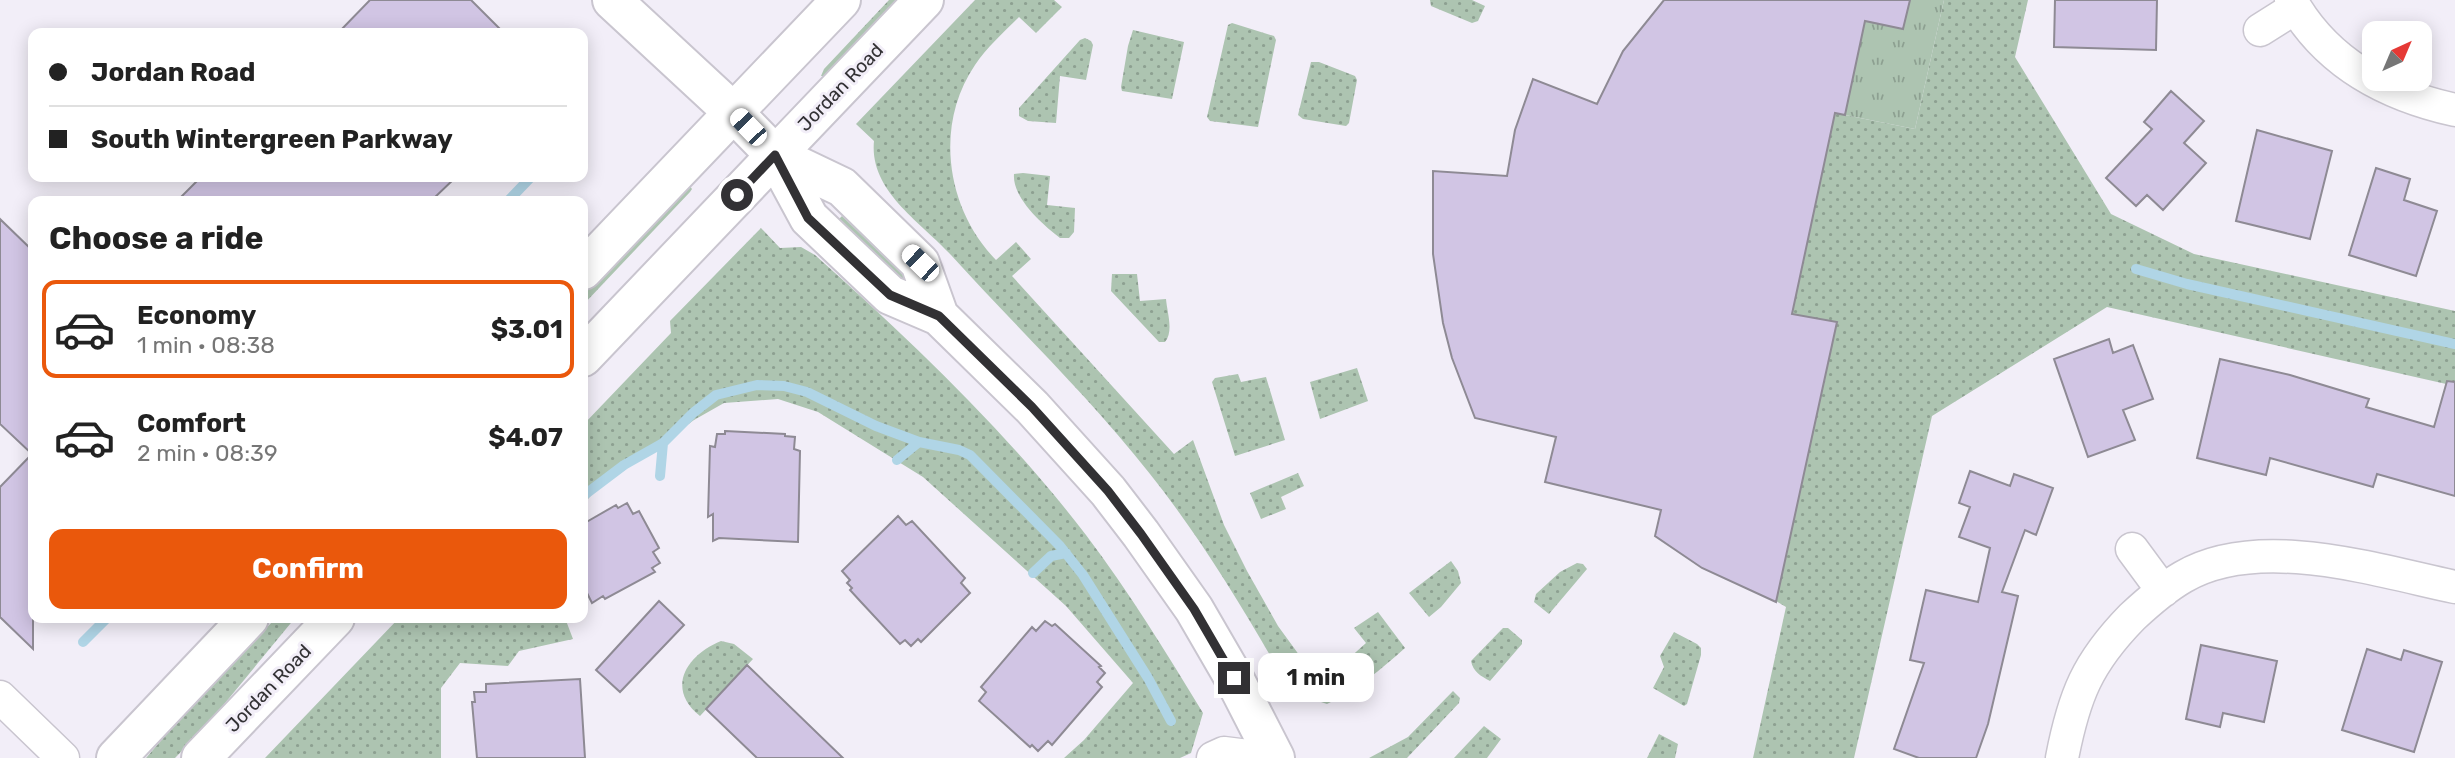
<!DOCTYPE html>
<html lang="en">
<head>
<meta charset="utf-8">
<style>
  body { margin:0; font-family:Rubik,sans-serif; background:#f2f2f2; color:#222; height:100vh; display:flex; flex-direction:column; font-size:26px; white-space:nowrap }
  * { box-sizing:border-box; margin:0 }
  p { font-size:23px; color:#767676 }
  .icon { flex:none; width:38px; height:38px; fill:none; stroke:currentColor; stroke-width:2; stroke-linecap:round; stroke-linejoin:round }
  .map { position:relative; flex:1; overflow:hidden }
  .sheet { position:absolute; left:28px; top:196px; width:560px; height:427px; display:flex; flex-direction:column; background:#fff; border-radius:14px; box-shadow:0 4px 18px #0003 }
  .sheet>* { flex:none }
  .hud { position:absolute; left:28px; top:28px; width:560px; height:154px; border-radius:14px; box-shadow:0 4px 18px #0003; display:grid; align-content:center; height:154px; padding:0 21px; background:#fff }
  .needle { width:46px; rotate:44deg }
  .fabs { position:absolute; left:2362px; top:21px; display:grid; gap:14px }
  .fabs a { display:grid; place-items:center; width:70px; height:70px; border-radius:14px; background:#fff; box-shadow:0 4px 18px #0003; font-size:35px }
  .end { position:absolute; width:32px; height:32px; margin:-16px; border:9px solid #323134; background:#fff; box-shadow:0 0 0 4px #fff }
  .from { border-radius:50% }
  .bubble { position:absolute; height:49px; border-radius:14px; background:#fff; box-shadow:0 4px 18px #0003; font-size:23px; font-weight:700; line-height:49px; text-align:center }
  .car { position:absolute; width:21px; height:42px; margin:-21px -10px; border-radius:9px; box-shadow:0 0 5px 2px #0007; background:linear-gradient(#fff 24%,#345 0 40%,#fff 0 76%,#345 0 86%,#fff 0) }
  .hud b { display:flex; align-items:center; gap:24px; height:66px; font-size:26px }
  .hud b+b { border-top:2px solid #e0e0e0 }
  .hud i { width:18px; height:18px; background:#222 }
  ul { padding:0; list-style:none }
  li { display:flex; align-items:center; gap:21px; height:98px; margin:0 14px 10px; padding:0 7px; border:4px solid transparent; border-radius:14px }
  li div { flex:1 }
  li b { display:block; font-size:26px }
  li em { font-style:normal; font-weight:700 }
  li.on { border-color:#ea580c }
  li>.icon { width:63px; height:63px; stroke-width:1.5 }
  h2 { padding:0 21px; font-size:32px; line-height:84px }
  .action { display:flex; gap:14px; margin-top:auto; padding:14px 21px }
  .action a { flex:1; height:80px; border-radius:14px; background:#ea580c; color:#fff; font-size:28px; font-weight:700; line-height:80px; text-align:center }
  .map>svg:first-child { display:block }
  .grass { fill:url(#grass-dots) }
  .park { fill:url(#park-tufts) }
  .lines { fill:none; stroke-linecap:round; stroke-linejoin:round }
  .stream { stroke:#b0d5e6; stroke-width:10 }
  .building { fill:#d1c5e4; stroke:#8e8a94; stroke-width:2 }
  .minor-casing { stroke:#c9c5cf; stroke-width:35 }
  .tertiary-casing { stroke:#c9c5cf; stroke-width:42 }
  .primary-casing { stroke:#c9c5cf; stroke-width:42 }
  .minor { stroke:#fff; stroke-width:32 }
  .tertiary { stroke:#fff; stroke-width:38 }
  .primary { stroke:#fff; stroke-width:38 }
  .route { stroke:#323134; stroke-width:9 }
  .labels { text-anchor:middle; stroke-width:6; stroke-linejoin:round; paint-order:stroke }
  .street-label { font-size:19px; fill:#323134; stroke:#f2eef8 }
</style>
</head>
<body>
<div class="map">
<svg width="2455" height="758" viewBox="0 0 2455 758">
  <defs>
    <pattern id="grass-dots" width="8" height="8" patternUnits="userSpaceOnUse" patternTransform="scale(1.75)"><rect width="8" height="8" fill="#adc4b1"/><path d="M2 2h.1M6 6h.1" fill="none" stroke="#8da091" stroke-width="1.8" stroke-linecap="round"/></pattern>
    <pattern id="park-tufts" width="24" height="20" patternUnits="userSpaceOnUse" patternTransform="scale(1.75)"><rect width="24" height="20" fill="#adc4b1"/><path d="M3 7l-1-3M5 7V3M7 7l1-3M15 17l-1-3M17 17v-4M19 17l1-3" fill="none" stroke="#8da091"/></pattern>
  </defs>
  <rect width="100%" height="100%" fill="#f2eef8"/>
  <path class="grass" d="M889,0H898L826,76H821L824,69Z
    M975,0H1054L1062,7L1036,33L1019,17C1004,32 987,47 975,65C934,125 946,209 996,260L1016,242L1031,259L1012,276L1174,454L1193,440L1224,525L1247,571L1278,626L1313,674L1329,685L1339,684L1355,670L1347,660L1366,643L1354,628L1378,612L1405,648C1380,670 1357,690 1327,704L1291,692C1248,616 1204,542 1150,474C1089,396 1017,328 951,255C921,222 869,191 874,141L856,124Z
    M1430,0H1472L1485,6L1478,21L1472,23L1431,6Z
    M1944,0H2028L2015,57L2111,214L2194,254L2455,311V386L2107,307L1932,416L1854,758H1753L1786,607L1776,601L1837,323L1792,314L1835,113L1915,129Z
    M1232,23L1274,36L1276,40L1258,127L1210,121L1207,117L1228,25Z
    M1133,30L1184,42L1172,99L1122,91L1121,87L1128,46Z
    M1085,38L1091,41L1093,45L1086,80L1060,76L1056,123L1028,121L1019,116V108L1080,40Z
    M1311,62H1319L1355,76L1357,80L1349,123L1346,126L1303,119L1298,115Z
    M1023,173L1050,176L1047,205L1075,208L1074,232L1069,238H1060C1043,225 1012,198 1014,174Z
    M689,185L692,189L690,192L583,305V295Z
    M842,216L903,275L906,280L903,284L833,225Z
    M761,228L780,248L801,247L815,255C910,340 1008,433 1086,535C1129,592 1166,652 1203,713L1191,753L1180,758H1064L1084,740L1133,683L1066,606L923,477L818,412L778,399L724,403L694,420L593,493L583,505V425L671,333L670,321Z
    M1112,274H1137L1140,301L1166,299C1167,312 1174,331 1165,342H1159L1111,291Z
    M1357,368L1368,401L1320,419L1310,382Z
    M1238,374L1241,382L1266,377L1285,440L1235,456L1212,382L1215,378Z
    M1298,473L1304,486L1281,497L1286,509L1261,519L1250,493Z
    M1451,561L1458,571L1461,583L1441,607L1429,617L1409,593Z
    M1577,563L1583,564L1587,569L1549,614L1534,602L1536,594L1560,572Z
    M276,618H295L207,725L175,758H146L191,705Z
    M399,618H565L573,639L519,651L508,666L460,663L441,688V758H265Z
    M1503,628H1508L1522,640V644L1490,681C1481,676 1473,672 1471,661Z
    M1674,632L1697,644L1701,648V655L1687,704L1684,706L1653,688L1664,667L1660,656Z
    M721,641L734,644L753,659L700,716C665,688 687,655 721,641Z
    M1453,691L1460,698L1459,703L1407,758H1369L1408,737Z
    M1484,726L1501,739L1487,758H1454Z
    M1659,734L1678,744L1675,758H1647Z"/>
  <path class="park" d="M1910,0H1944L1915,129L1845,115L1865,21Z"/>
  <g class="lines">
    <path class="stream" d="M508,201L531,177
      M2136,269L2187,284L2455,344
      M897,460L919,442
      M660,476L663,443L693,413L716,395L757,385L784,386L807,392L876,426L919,442L959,450L970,455L1060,546L1083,575L1148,678L1171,721
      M583,496L624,465L663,443
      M1033,573L1051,556L1066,553
      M83,642L107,618"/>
  </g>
  <path class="building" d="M370,0H471L504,33H338Z
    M1664,0H1910L1903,29L1865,21L1845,115L1835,113L1792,314L1837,322L1776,602L1702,568L1655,536L1661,510L1545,482L1556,437L1475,418L1452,358L1443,323L1433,254V171L1507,176L1515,130L1533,79L1597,104L1623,51Z
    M2055,0H2157L2156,50L2054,47Z
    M2171,91L2204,121L2184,143L2206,163L2163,210L2147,195L2136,206L2106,178L2152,129L2144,122Z
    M2257,130L2332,151L2310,239L2236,221Z
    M2376,168L2410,179L2404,200L2437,211L2416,276L2349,255Z
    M201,177H456L431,201H177Z
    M0,219L33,251V649L0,617V487L32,454L0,424Z
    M2109,339L2113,353L2133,345L2153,399L2123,410L2135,440L2088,457L2054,359Z
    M2220,359L2290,375L2369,399L2366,407L2434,427L2447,381L2455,382V496L2377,474L2373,487L2270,458L2266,475L2197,458Z
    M725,431L785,434V436L795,437L794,449L800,451L798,542L719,538L713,541V514L708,517L710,446L715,447L717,434H725Z
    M1970,471L2010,486L2014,474L2053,488L2036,535L2025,530L2002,592L2018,596L1988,724L1976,758H1919L1894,749L1924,663L1910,660L1926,590L1978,602L1990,548L1959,537L1970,507L1959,503Z
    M627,503L633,514L639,511L659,548L653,552L660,563L652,568L655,572L605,599L603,596L592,603L583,585V524L616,505L618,508Z
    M898,516L906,525L912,521L965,578L961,583L970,593L921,642L918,639L911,646L905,640L900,644L861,602L850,590L852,588L847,583L850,580L842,571Z
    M659,601L684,625L620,692L596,670Z
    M1045,621L1052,626L1055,624L1101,666L1099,667L1105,673L1097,682L1102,687L1052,745L1048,741L1038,751L1032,745L1030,747L979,701L986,692L981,687L1032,627L1036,631Z
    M2201,645L2277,661L2264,722L2223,713L2220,727L2186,719Z
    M2367,649L2401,660L2404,650L2442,662L2414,752L2342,730Z
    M747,665L843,758H757L706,709Z
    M580,679L585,758H477L472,702H475L474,692H486V684Z"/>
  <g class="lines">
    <defs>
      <path id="minor" d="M2291,0C2326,63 2387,95 2455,110
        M2260,30L2295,8
        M2132,549L2163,591
        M0,697L63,758
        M1213,758L1224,753L1264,758
        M2062,758C2074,696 2087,663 2132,617C2147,603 2164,588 2183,577C2258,533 2375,570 2455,587"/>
      <path id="tertiary" d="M612,0L734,113L775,155L809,218L890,295L939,316L1032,407L1108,491L1141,534L1194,609L1234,678L1275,758
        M775,155L842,187L920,263L939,316"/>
      <path id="primary" d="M583,270L841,0
        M583,357L924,0
        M116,758L249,618
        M201,758L335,618"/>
    </defs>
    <use href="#minor" class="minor-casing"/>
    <use href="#tertiary" class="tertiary-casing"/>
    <use href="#primary" class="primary-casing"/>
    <use href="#minor" class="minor"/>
    <use href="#tertiary" class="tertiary"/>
    <use href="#primary" class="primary"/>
  </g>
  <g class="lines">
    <path class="route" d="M737,195L775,155L808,218L890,295L939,316L1032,407L1108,491L1141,534L1194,609L1234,678"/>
  </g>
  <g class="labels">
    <g class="street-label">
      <text transform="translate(840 87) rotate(-46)" y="7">Jordan Road</text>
      <text transform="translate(268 688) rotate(-46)" y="7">Jordan Road</text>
    </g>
  </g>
</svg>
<div class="fabs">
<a><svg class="needle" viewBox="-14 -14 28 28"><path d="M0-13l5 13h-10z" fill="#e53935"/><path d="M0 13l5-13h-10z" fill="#767676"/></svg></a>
</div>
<i class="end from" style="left:737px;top:195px"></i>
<i class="end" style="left:1234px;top:678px"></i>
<div class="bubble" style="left:1258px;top:653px;width:116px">1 min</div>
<i class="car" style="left:748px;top:127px;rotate:316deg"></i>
<i class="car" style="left:920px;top:263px;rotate:314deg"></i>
<div class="hud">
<b><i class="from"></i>Jordan Road</b>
<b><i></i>South Wintergreen Parkway</b>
</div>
<section class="sheet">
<h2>Choose a ride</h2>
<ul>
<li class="on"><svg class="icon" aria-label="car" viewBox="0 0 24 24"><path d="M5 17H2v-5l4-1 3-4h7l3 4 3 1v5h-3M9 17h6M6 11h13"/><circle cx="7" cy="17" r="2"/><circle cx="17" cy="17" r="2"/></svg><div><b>Economy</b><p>1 min · 08:38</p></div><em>$3.01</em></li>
<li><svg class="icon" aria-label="car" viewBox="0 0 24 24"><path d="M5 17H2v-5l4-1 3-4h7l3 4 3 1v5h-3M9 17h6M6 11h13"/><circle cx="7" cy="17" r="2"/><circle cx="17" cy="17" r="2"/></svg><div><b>Comfort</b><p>2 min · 08:39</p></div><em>$4.07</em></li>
</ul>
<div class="action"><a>Confirm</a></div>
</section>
</div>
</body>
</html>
